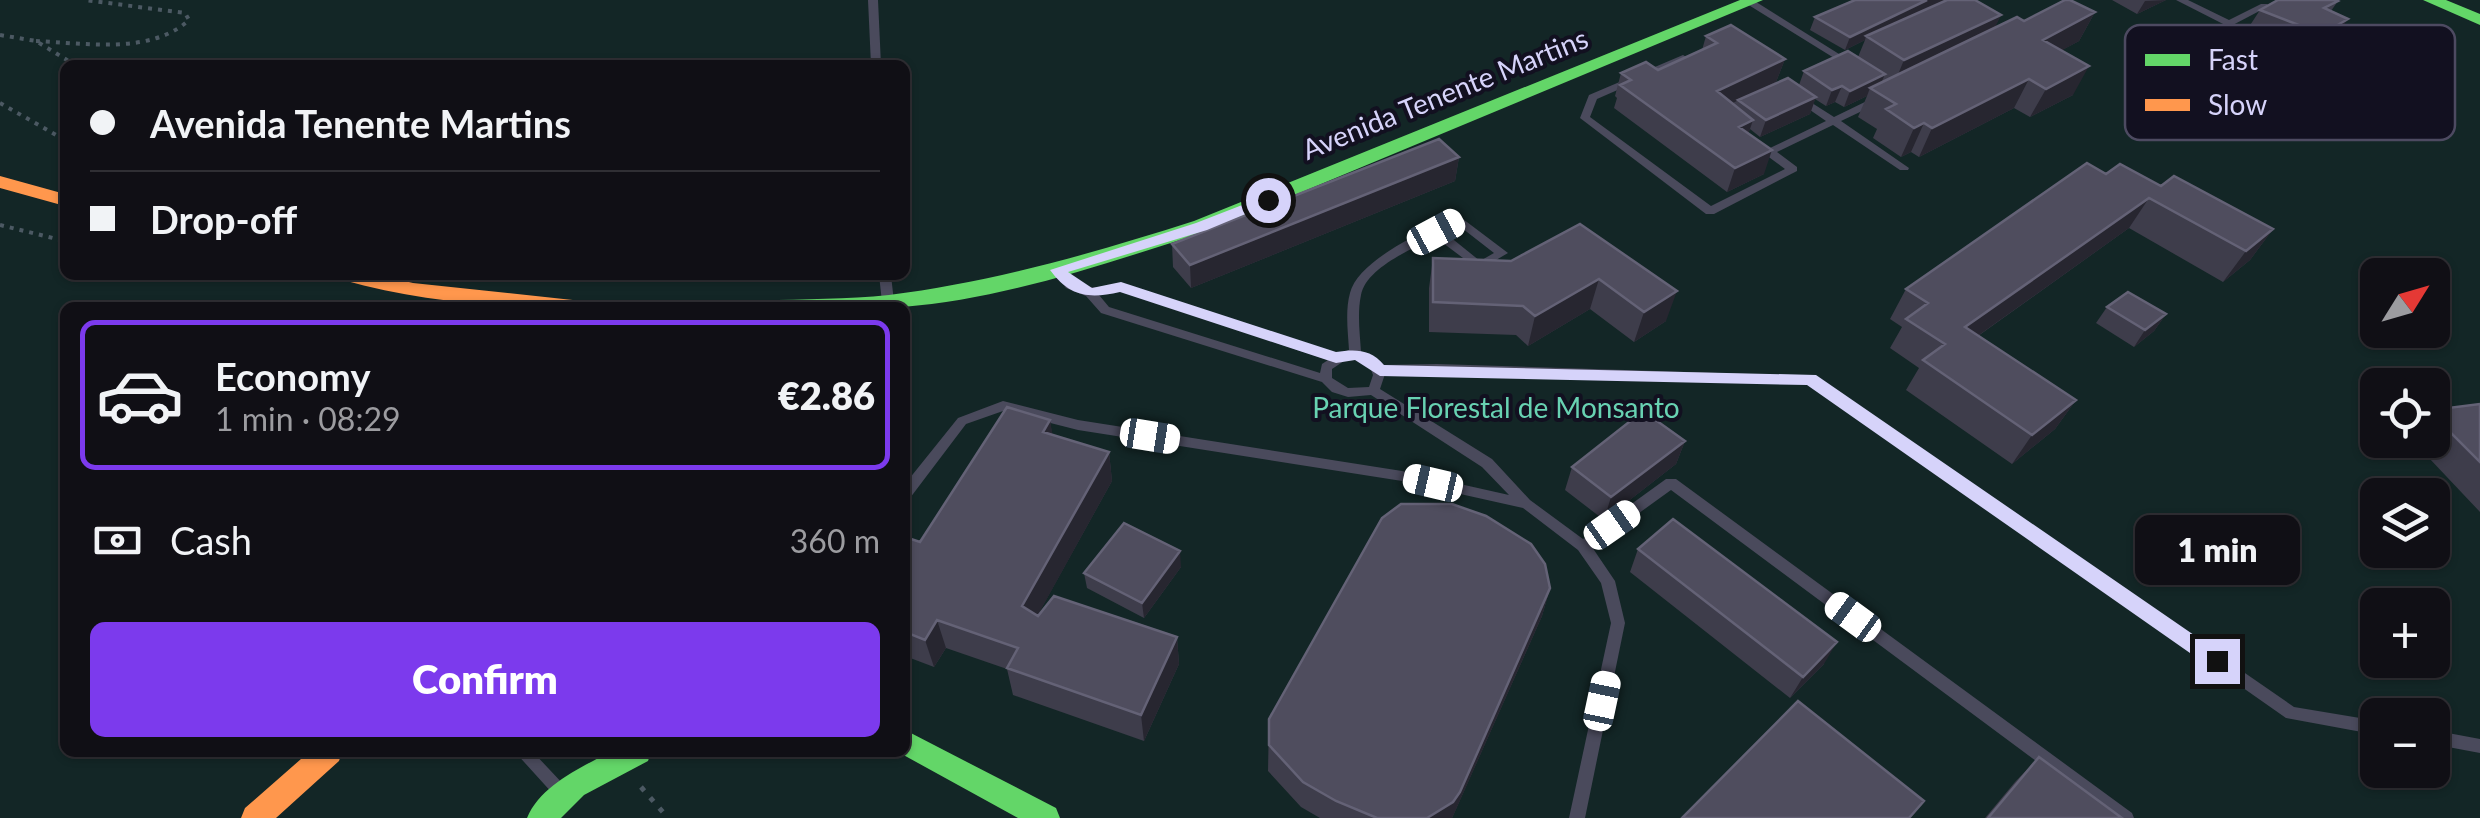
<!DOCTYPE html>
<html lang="en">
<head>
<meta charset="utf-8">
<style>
  body { margin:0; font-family:Lato,sans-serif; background:#1e1d22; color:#f1f3f6; height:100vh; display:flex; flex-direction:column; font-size:38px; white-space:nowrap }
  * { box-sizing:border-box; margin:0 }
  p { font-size:32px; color:#9c9ca0 }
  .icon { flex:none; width:55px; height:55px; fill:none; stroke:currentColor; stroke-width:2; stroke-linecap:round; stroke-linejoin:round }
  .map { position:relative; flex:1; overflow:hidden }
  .drawer { position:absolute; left:60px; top:302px; width:850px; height:455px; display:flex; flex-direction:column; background:#100f15; border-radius:15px; box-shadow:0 2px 8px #0004,0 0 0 2px #302f34 }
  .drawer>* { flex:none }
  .guide { position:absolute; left:60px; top:60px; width:850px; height:220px; border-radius:15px; box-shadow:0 2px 8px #0004,0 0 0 2px #302f34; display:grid; align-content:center; height:220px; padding:0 30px; background:#100f15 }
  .needle { width:65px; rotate:53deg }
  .fabs { position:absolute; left:2360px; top:258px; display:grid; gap:20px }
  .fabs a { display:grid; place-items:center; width:90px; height:90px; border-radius:15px; background:#100f15; box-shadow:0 2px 8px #0004,0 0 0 2px #302f34; font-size:50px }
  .end { position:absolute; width:45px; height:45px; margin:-22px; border:12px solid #d6d3fa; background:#111; box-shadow:0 0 0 5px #111 }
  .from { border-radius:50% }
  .bubble { position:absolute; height:70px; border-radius:15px; background:#100f15; box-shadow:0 2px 8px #0004,0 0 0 2px #302f34; font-size:32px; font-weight:800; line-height:70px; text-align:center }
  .car { position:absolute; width:30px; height:60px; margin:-30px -15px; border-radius:12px; box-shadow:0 0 8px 2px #0007; background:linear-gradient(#fff 24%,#345 0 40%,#fff 0 76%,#345 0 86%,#fff 0) }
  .guide b { display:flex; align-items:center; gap:35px; height:95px; font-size:38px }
  .guide b+b { border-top:2px solid #302f34 }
  .guide i { width:25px; height:25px; background:#f1f3f6 }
  ul { padding:18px 0 0; list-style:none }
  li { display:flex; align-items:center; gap:30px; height:150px; margin:0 20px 15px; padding:0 10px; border:5px solid #302f34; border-radius:15px }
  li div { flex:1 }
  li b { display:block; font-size:38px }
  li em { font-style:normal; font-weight:800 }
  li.selected { border-color:#7c3aed }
  li>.icon { width:90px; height:90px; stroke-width:1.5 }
  .pay { display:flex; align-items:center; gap:25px; height:110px; padding:0 30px; font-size:38px }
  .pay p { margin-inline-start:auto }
  .button { display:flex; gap:20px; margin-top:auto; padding:20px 30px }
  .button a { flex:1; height:115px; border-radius:15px; background:#7c3aed; color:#fff; font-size:40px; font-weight:800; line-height:115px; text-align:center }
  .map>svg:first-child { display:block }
  .green { fill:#132626; fill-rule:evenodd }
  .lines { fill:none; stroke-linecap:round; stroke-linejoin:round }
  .path-far1 { stroke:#4c5963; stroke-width:4; stroke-dasharray:4 6; stroke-linecap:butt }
  .path { stroke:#4c5963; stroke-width:5; stroke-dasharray:5 9; stroke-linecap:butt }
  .lane { fill:#4a4a5c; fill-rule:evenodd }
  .fast { fill:#63d668; fill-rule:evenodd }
  .slow { fill:#ff974d; fill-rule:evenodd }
  .wall { fill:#3e3d4b }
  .shaded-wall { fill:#272630 }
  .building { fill:#4f4d5e; stroke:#646276; stroke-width:2.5 }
  .route { fill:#d6d3fa }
  .labels { text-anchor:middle; stroke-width:8; stroke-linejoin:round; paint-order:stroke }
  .street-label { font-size:28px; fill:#d6d3fa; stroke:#121020 }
  .park-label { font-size:28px; fill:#68d2b2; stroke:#121020 }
  .key { fill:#121020; stroke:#4d4a61; stroke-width:2.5 }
  .key-label { font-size:28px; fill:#d6d3fa }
</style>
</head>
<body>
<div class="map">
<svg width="2480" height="818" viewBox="0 0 2480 818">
  <rect width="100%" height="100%" fill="#15141c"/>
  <path class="green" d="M0,0H2480V818H0ZM65,65H905V275H65ZM2378,275H2432V330H2378ZM65,308H905V752H65ZM2378,385H2432V440H2378ZM2378,495H2432V550H2378ZM2378,605H2432V660H2378ZM2378,715H2432V770H2378Z"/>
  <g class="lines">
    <path class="path-far1" d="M0,35L36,41L75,65
      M36,41C84,43 151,55 189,20L185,13L85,0
      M0,103L65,140
      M0,225L65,241"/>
    <path class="path" d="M641,787L668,818"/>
    <path class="lane" d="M868,0H878L881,65H871Z
      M1747,0H1753L1855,64L1850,67L1847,66L1747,4Z
      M2176,0H2188L2229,20L2261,4H2267L2269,6L2229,27Z
      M1683,55L1688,58L1686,60L1597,99L1590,117L1711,206L1785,169L1755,147V143H1763L1770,148L1826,121L1797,101V97L1801,96L1834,117L1871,99H1879V103L1841,121L1909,168L1908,170H1900L1833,125L1777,152L1797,167V171L1714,214H1706L1580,118L1589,95Z
      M1459,216L1508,253L1479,270L1435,237C1412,249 1366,268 1361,295C1357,314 1360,334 1361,352L1373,356L1382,365L1437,364L1815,376L2294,707L2378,721V735L2286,718L1808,383L1437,372L1385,374L1380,389L1492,459L1530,500L1583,539L1666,479H1676L2132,813L2134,818H2113L1671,490L1592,547L1615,581L1625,623L1585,818H1569L1611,623L1601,583L1578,550L1523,508L1402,481L1078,430L1003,411L966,424L910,498L905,499V484L958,418L1003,401L1078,420L1402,471L1509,495L1482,467L1371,395L1348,397L1332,392L1322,382L1101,313L1086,296L1066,288L1052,269L1054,266H1062C1083,293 1090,289 1121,283L1337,354L1349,350C1348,332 1345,311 1350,293C1358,260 1428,228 1459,216ZM1458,225L1494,253L1480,261L1444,232ZM1121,291L1328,360L1322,364L1320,373L1109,307L1099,295ZM1347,359C1359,359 1370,363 1373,375L1369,387L1348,388L1332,378V369Z
      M879,275H891L894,302L892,305L888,306L882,302Z
      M2432,730L2480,739V753L2432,744Z
      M515,752H533L564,785L567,790L564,795L559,797L554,795Z"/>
    <path class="fast" d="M1740,0H1763L1208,231C1110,262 1006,299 903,307C847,312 790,308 734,308L744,301C792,299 841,300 889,295C993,282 1094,253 1194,221Z
      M2423,0H2446L2480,14V25Z
      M905,730L1056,808L1060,818H1018L898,752H905Z
      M610,752H651L648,761L584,795L561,818H527C541,785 580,768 610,752Z"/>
    <path class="slow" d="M0,176L65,194V206L0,188Z
      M340,275H380L413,283L582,301L592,308C507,308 425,303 343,280Z
      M309,752H342L339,761L276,818H241L245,808Z"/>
  </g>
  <path class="wall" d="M2112,0H2166L2137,14Z
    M2338,1L2331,11V43L2306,57L2245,33L2260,10Z
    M2095,12L2079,41L2062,50L2073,95L2030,117L2014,108L1919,157L1911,152L1901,157L1873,138L1877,129L1858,117L1867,96L1844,107L1835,102L1826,106L1815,99L1810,114L1760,137L1750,129L1748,133L1764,174L1727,192L1614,108L1617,98L1615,96L1621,73L1658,70L1702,50L1706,36L1785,59L1776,82L1745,97L1799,85L1804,71L1858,57L1865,40L1845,50L1810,30L1815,17L2001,15L1994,28L2024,21Z
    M1459,157L1455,181L1191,288L1173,267L1172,244Z
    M2106,174L2161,186L2273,229L2250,260L2223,282L2129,228L1978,336L2076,400L2055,429L2012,464L1906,390L1919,368L1890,348L1902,327L1890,319L1906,289Z
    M1580,224L1666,321L1634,342L1590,309L1528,346L1516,335L1429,332V288L1433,258L1511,261Z
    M2107,307L2166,314L2154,331L2134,347L2096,323Z
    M2480,404V512L2412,440H2432V410Z
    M1050,420L1052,435L1109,452L1112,481L1037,616L1177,637L1179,664L1144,741L1013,695L1007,669L946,648L934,667L905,656V537L920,542Z
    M1685,441L1676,464L1604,520L1565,490L1572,467Z
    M1638,549L1824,664L1790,698L1630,572Z
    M1181,567L1144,618L1087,588L1084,573Z
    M1550,588L1542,616L1452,818H1320L1301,807L1268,771L1269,719Z
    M2039,757L2122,818H1985L2015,782Z"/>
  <path class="shaded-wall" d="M1927,0H1948L1866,36L1865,40L1845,50L1850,37Z
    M2166,0L2137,14L2145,1Z
    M2095,12L2079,41L2028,69L2043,40Z
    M2001,15L1990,38L1894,84L1904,60Z
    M2348,19L2331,43L2306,57L2322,34Z
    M1785,59L1776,82L1710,114L1717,91Z
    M2089,66L2073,95L2030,117L2046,89Z
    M1885,74L1878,91L1870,88L1867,96L1844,107L1850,91Z
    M2029,79L2014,108L1919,157L1932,128Z
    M1842,86L1835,102L1826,106L1832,90Z
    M1816,97L1810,114L1760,137L1766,120Z
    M1753,120L1745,144L1739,127Z
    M1924,123L1911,152L1901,157L1914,128Z
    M1772,150L1764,174L1727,192L1735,168Z
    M1459,157L1455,181L1191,288L1190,265Z
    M2149,198L2129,228L1948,357L1965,327Z
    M2273,229L2250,260L2223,282L2246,251Z
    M1599,279L1590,309L1528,346L1535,316Z
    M1677,291L1666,321L1634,342L1644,312Z
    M2166,314L2154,331L2134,347L2145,330Z
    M2076,400L2055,429L2012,464L2032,435Z
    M1050,420L1055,449L1043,432Z
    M1685,441L1676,464L1604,520L1611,497Z
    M1109,452L1112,481L1028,633L1022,606Z
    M1180,551L1181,567L1144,618L1142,603Z
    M1550,588L1542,616L1453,816L1452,818H1427Z
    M937,620L946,648L934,667L925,640Z
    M1177,637L1179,664L1144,741L1141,715Z
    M1837,642L1824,664L1790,698L1803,677Z"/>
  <path class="building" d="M1855,0H1927L1850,37L1815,17Z
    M1947,0H1975L2001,15L1904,60L1866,36Z
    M2065,0H2070L2095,12L2043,40L2089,66L2046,89L2029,79L1932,128L1924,123L1914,128L1886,109L1896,104L1870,88L2017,17L2024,21Z
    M2278,0H2336L2338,1L2324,8L2348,19L2322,34L2260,10Z
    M1731,25L1785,59L1717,91L1753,120L1739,127L1772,150L1735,168L1620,85L1631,80L1621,73L1646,62L1658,70L1717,43L1706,36Z
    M1848,51L1885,74L1850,91L1842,86L1832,90L1804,71Z
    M1788,78L1816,97L1766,120L1738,100Z
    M1439,139L1459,157L1190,265L1172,244Z
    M2087,163L2106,174L2120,164L2161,186L2174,176L2273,229L2246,251L2149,198L1965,327L2076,400L2032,435L1923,360L1945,344L1906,319L1928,303L1906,289Z
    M1580,224L1677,291L1644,312L1599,279L1535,316L1523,306L1433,302V258L1511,261Z
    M2128,292L2166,314L2145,330L2107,307Z
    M2480,404V462L2432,414V410Z
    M1007,407L1050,420L1043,432L1109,452L1022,606L1038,616L1054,596L1177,637L1141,715L1007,668L1018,648L937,620L925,640L905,632V537L920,542Z
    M1643,411L1685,441L1611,497L1572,467Z
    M1401,504H1452L1486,516L1531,544L1545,564L1550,588L1460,792L1453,802L1427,818H1377L1336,801L1303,782L1269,745V719L1382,518Z
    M1673,519L1837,642L1803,677L1638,549Z
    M1124,523L1180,551L1142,603L1084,573Z
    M1798,701L1924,801L1909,818H1682Z
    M2039,757L2122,818H1988Z"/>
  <path class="route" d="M1268,195L1272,203L1207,230L1068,272L1092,288L1121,282L1336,352C1355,349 1371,349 1384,365L1816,375L2223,655V667H2210L1807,385L1380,376L1355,360L1336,363L1120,292C1089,299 1070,297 1050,270L1196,223Z"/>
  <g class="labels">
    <g class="street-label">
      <text transform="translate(1445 94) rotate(-22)" y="10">Avenida Tenente Martins</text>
    </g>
    <g class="park-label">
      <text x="1496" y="418">Parque Florestal de Monsanto</text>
    </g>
  </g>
  <rect x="2125" y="25" width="330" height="115" rx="15" class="key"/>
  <rect x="2145" y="54" width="45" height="12" fill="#63d668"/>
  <rect x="2145" y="99" width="45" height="12" fill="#ff974d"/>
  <g class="key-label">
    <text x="2208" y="70">Fast</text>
    <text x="2208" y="115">Slow</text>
  </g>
</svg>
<div class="fabs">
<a><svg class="needle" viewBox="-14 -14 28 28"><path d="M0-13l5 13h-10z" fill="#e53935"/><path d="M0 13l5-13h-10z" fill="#9c9ca0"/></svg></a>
<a><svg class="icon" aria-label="locate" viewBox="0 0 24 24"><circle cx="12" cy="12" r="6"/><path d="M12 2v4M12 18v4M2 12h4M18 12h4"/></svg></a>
<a><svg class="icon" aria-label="layers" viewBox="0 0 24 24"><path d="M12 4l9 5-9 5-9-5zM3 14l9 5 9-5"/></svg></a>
<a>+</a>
<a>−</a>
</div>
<i class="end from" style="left:1268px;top:200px"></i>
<i class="end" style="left:2217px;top:661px"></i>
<div class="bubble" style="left:2135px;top:515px;width:165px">1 min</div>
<i class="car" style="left:1436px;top:232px;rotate:62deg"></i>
<i class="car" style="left:1150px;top:436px;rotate:99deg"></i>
<i class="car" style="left:1433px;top:483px;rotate:283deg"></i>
<i class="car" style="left:1612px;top:525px;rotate:55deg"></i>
<i class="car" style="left:1853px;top:617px;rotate:306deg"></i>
<i class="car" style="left:1602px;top:701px;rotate:12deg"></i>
<div class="guide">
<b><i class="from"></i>Avenida Tenente Martins</b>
<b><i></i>Drop-off</b>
</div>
<section class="drawer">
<ul>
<li class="selected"><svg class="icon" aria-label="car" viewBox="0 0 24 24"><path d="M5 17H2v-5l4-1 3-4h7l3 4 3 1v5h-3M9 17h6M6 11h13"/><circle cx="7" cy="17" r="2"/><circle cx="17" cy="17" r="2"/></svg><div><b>Economy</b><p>1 min · 08:29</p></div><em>€2.86</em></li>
</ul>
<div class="pay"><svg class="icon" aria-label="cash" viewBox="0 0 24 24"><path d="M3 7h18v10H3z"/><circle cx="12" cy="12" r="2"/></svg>Cash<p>360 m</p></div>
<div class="button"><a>Confirm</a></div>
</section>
</div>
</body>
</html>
